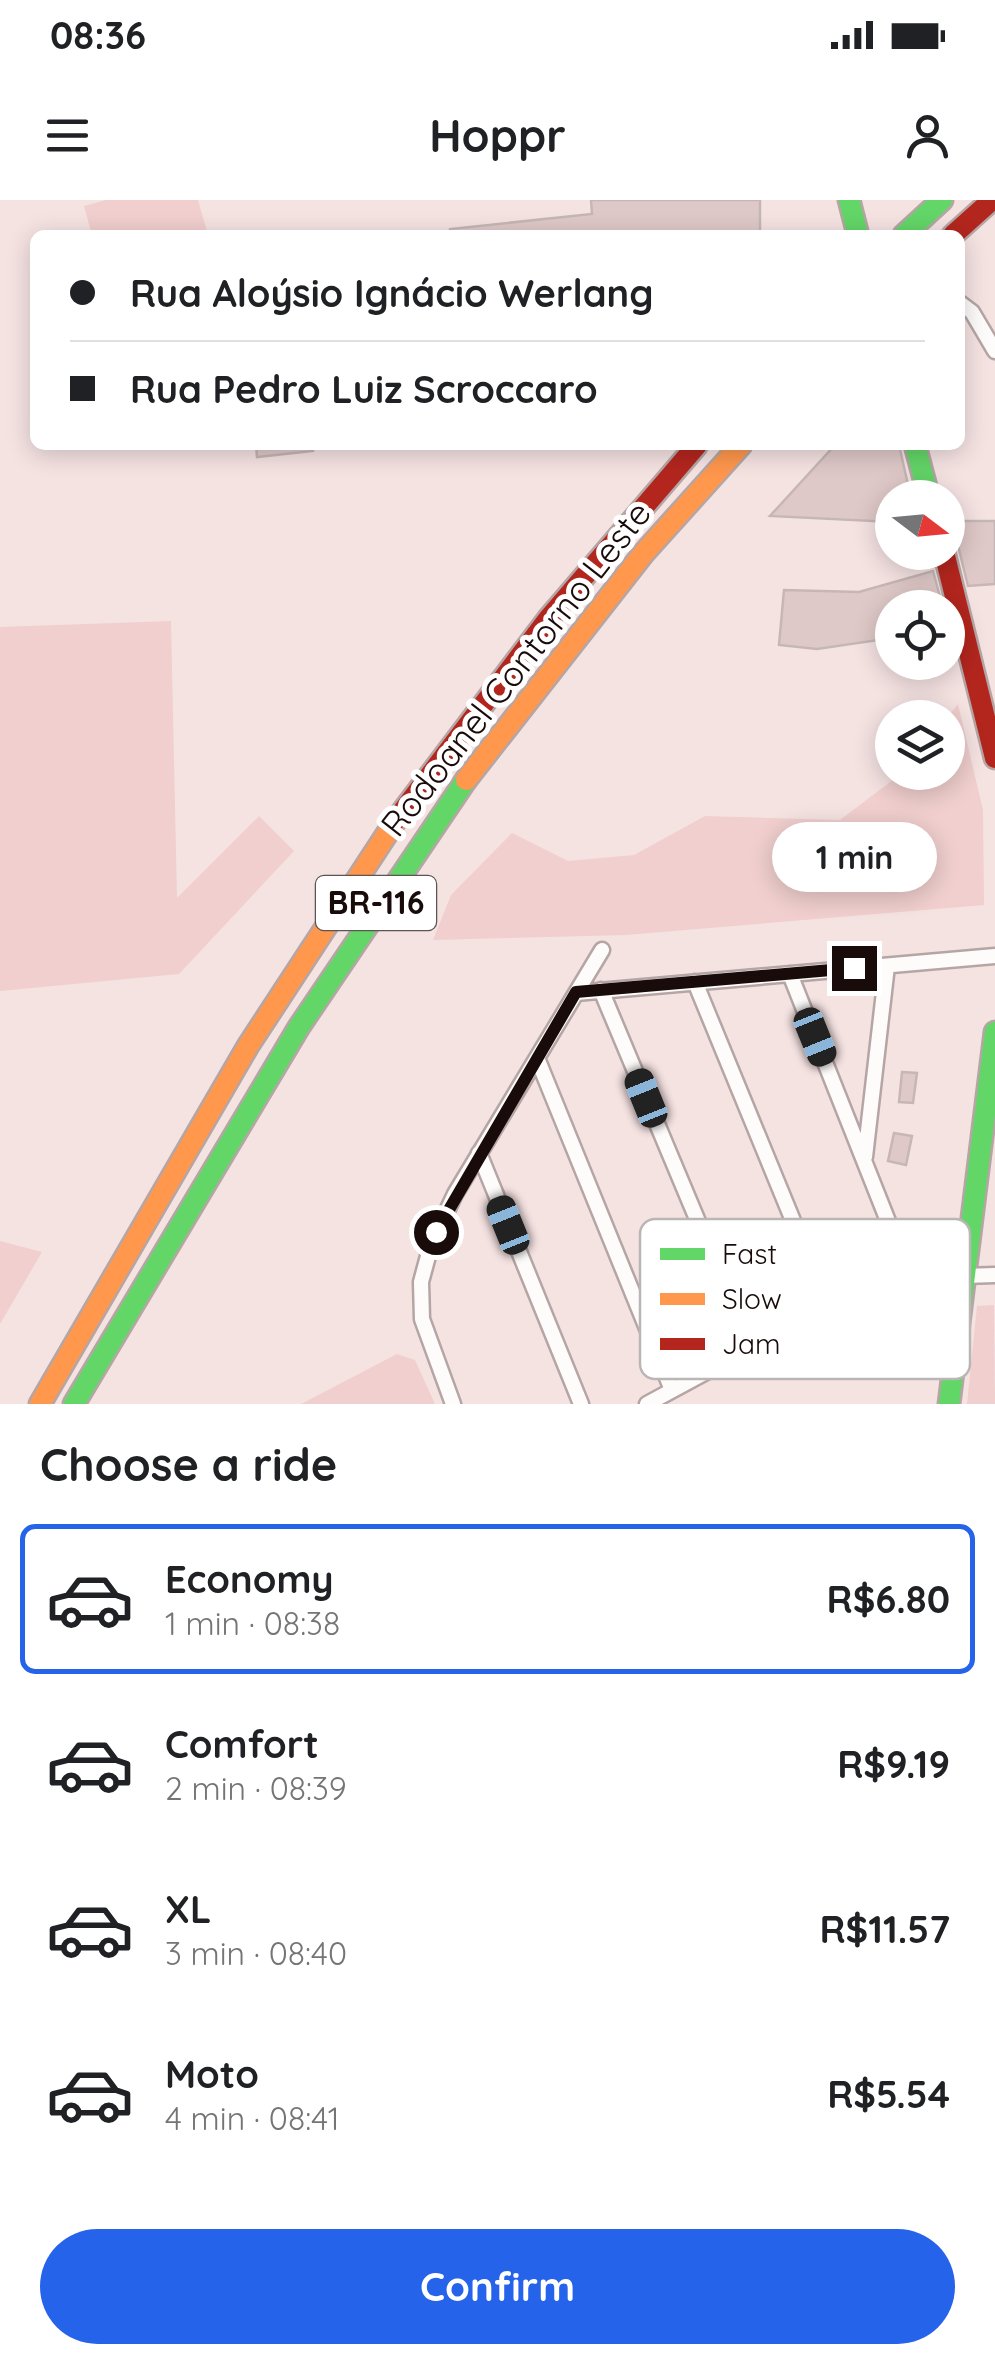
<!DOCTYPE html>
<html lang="en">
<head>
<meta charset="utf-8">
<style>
  body { margin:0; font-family:Quicksand,sans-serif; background:#f6f6f6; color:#202124; height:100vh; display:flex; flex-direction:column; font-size:38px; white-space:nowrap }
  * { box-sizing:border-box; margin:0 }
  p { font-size:32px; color:#757577 }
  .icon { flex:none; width:55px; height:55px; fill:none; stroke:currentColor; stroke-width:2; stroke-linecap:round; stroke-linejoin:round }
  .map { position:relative; height:1204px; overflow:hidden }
  .details { display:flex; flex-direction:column; background:#fff; flex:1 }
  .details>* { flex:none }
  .banner { position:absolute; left:30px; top:30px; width:935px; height:220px; border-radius:15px; box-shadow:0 5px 25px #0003; display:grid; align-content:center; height:220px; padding:0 40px; background:#fff }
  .needle { width:65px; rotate:106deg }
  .controls { position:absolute; left:875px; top:280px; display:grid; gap:20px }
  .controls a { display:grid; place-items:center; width:90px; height:90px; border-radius:50%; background:#fff; box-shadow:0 5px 25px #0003; font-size:50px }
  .end { position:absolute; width:45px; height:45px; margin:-22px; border:12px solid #180b0a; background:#fff; box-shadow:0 0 0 5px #fff }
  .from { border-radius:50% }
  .bubble { position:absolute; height:70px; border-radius:35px; background:#fff; box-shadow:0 5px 25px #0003; font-size:32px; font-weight:800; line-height:70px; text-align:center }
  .car { position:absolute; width:30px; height:60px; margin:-30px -15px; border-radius:12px; box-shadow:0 0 8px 2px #0007; background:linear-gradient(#222 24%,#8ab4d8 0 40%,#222 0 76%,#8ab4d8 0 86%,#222 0) }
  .banner b { display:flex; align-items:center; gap:35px; height:95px; font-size:38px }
  .banner b+b { border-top:2px solid #e0e0e0 }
  .banner i { width:25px; height:25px; background:#202124 }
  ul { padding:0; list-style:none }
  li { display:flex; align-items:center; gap:30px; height:150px; margin:0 20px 15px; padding:0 20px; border:5px solid transparent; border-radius:15px }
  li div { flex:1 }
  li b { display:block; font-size:38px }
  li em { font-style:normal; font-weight:800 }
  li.current { border-color:#2563eb }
  li>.icon { width:90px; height:90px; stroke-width:1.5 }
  h2 { padding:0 40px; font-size:45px; line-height:120px }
  .button { display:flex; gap:20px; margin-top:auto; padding:20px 40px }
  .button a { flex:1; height:115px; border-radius:60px; background:#2563eb; color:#fff; font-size:40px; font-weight:800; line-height:115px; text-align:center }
  .status { display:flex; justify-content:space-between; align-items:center; height:70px; padding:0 50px; background:#fff; direction:ltr }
  .status svg { height:28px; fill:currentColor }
  header { display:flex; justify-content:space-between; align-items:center; height:130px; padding:0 40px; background:#fff; font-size:45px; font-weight:800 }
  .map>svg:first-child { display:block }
  .green { fill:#f0cfce }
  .building { fill:#dfc9c8; stroke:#c6b7b6; stroke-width:2.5 }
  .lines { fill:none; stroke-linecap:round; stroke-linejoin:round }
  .street-casing { stroke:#b5a6a5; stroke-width:19 }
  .fast-casing { stroke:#b5a6a5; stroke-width:25 }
  .slow-casing { stroke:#b5a6a5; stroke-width:25 }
  .jam-casing { stroke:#b5a6a5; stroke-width:25 }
  .street { stroke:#fefbfb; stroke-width:14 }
  .fast { stroke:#63d668; stroke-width:20 }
  .slow { stroke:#ff974d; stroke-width:20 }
  .jam { stroke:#b3261e; stroke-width:20 }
  .route { stroke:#180b0a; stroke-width:12 }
  .labels { text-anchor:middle; stroke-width:10; stroke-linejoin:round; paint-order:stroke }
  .shield { fill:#fff; stroke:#5d5454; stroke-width:2.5 }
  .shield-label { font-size:32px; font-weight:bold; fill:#180b0a }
  .street-label { font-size:35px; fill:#180b0a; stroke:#fff }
  .key { fill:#fff; stroke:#bab6b6; stroke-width:2.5 }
  .key-label { font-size:28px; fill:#180b0a }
</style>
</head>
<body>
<div class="status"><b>08:36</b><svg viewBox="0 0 49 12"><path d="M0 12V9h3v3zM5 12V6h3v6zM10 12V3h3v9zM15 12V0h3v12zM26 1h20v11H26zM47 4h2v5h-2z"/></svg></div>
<header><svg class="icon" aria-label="menu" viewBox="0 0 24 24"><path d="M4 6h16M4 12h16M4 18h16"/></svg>Hoppr<svg class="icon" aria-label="person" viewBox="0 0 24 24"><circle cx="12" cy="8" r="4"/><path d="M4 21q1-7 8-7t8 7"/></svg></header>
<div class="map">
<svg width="995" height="1204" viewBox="0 0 995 1204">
  <rect width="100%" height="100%" fill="#f5e3e2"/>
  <path class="green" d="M106,0H198L208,35H92L84,6Z
    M171,421L177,698L259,616L294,651L179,774L0,791V427Z
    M958,504L983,610L984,705L626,735L433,740L451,695L512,633L568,661L634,655L705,616L840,620L902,573L948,572L947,518Z
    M0,1041L42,1052L0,1124Z
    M994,1105L995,1204H967L977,1106Z
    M397,1154L415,1160L435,1204H301Z"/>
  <path class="building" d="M591,0H760V33L450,35V29L592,14Z
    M256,245H312L313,251L257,257Z
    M835,245H899L911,298H892V322L770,316Z
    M952,321H995V384L968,386Z
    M933,371L943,408H892V438L817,449L779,445L784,390L859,392Z
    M902,872L917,873L913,903L899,902Z
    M894,933L912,936L906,965L888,961Z"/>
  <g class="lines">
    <defs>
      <path id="street" d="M960,103L972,112L995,151
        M790,774L905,1064
        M695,782L828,1106
        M601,790L751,1148
        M576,793L995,756
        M537,858L672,1190
        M479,953L581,1204
        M865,957L887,766
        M964,1076L995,1075
        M453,1204L422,1119L421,1082L431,1045L455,994L602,750
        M647,1204L971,1029"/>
      <path id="fast" d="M849,0L858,35
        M904,35L942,0
        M915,245L929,298
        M74,1204L299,827L466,580
        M949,1204L995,832"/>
      <path id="slow" d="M466,580L643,354L741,245
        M40,1204L248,846L396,620"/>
      <path id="jam" d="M953,35L992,0
        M944,352L995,558
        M396,620L548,419L697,245"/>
    </defs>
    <use href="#street" class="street-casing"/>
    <use href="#fast" class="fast-casing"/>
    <use href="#slow" class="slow-casing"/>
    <use href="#jam" class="jam-casing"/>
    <use href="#street" class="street"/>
    <use href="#fast" class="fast"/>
    <use href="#slow" class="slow"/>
    <use href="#jam" class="jam"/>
  </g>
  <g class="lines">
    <path class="route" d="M436,1032L576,792L854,768"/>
  </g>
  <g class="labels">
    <rect class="shield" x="316" y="676" width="120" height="54" rx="8"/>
    <g class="shield-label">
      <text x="376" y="714">BR-116</text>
    </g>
    <g class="street-label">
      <text transform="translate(516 469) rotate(-52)" y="12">Rodoanel Contorno Leste</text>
    </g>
  </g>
  <rect x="640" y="1019" width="330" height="160" rx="15" class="key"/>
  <rect x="660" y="1048" width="45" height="12" fill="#63d668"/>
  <rect x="660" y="1093" width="45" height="12" fill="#ff974d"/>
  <rect x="660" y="1138" width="45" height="12" fill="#b3261e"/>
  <g class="key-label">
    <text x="722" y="1064">Fast</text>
    <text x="722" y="1109">Slow</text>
    <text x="722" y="1154">Jam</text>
  </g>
</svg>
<div class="controls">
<a><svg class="needle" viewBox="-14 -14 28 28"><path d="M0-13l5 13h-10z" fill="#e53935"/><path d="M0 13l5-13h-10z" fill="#757577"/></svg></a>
<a><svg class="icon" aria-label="locate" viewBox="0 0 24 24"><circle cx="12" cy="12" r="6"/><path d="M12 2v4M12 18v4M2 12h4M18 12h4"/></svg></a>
<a><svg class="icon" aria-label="layers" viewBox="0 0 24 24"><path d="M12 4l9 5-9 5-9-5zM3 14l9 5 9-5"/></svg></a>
</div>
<i class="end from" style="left:436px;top:1032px"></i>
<i class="end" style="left:854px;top:768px"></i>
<div class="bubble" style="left:772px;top:622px;width:165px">1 min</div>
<i class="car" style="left:815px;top:837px;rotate:158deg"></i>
<i class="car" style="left:646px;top:898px;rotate:338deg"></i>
<i class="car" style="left:508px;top:1025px;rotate:338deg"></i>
<div class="banner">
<b><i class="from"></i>Rua Aloýsio Ignácio Werlang</b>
<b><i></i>Rua Pedro Luiz Scroccaro</b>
</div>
</div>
<section class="details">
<h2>Choose a ride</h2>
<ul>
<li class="current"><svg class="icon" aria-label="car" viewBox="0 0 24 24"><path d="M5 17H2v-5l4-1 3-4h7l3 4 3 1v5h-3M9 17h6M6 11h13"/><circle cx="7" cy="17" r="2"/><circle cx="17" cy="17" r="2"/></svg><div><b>Economy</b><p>1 min · 08:38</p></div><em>R$6.80</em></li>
<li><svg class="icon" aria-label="car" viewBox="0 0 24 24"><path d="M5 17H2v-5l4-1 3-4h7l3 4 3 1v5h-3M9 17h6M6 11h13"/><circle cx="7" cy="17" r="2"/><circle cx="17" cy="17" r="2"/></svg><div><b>Comfort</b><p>2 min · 08:39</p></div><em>R$9.19</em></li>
<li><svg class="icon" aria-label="car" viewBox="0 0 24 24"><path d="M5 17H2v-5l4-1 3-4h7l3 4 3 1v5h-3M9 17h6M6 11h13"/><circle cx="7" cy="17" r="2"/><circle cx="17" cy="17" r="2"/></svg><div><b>XL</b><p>3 min · 08:40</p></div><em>R$11.57</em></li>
<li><svg class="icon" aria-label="car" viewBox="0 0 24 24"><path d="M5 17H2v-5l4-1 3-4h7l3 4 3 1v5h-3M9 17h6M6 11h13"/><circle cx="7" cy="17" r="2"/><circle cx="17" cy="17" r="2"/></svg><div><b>Moto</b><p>4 min · 08:41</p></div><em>R$5.54</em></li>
</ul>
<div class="button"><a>Confirm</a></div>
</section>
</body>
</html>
